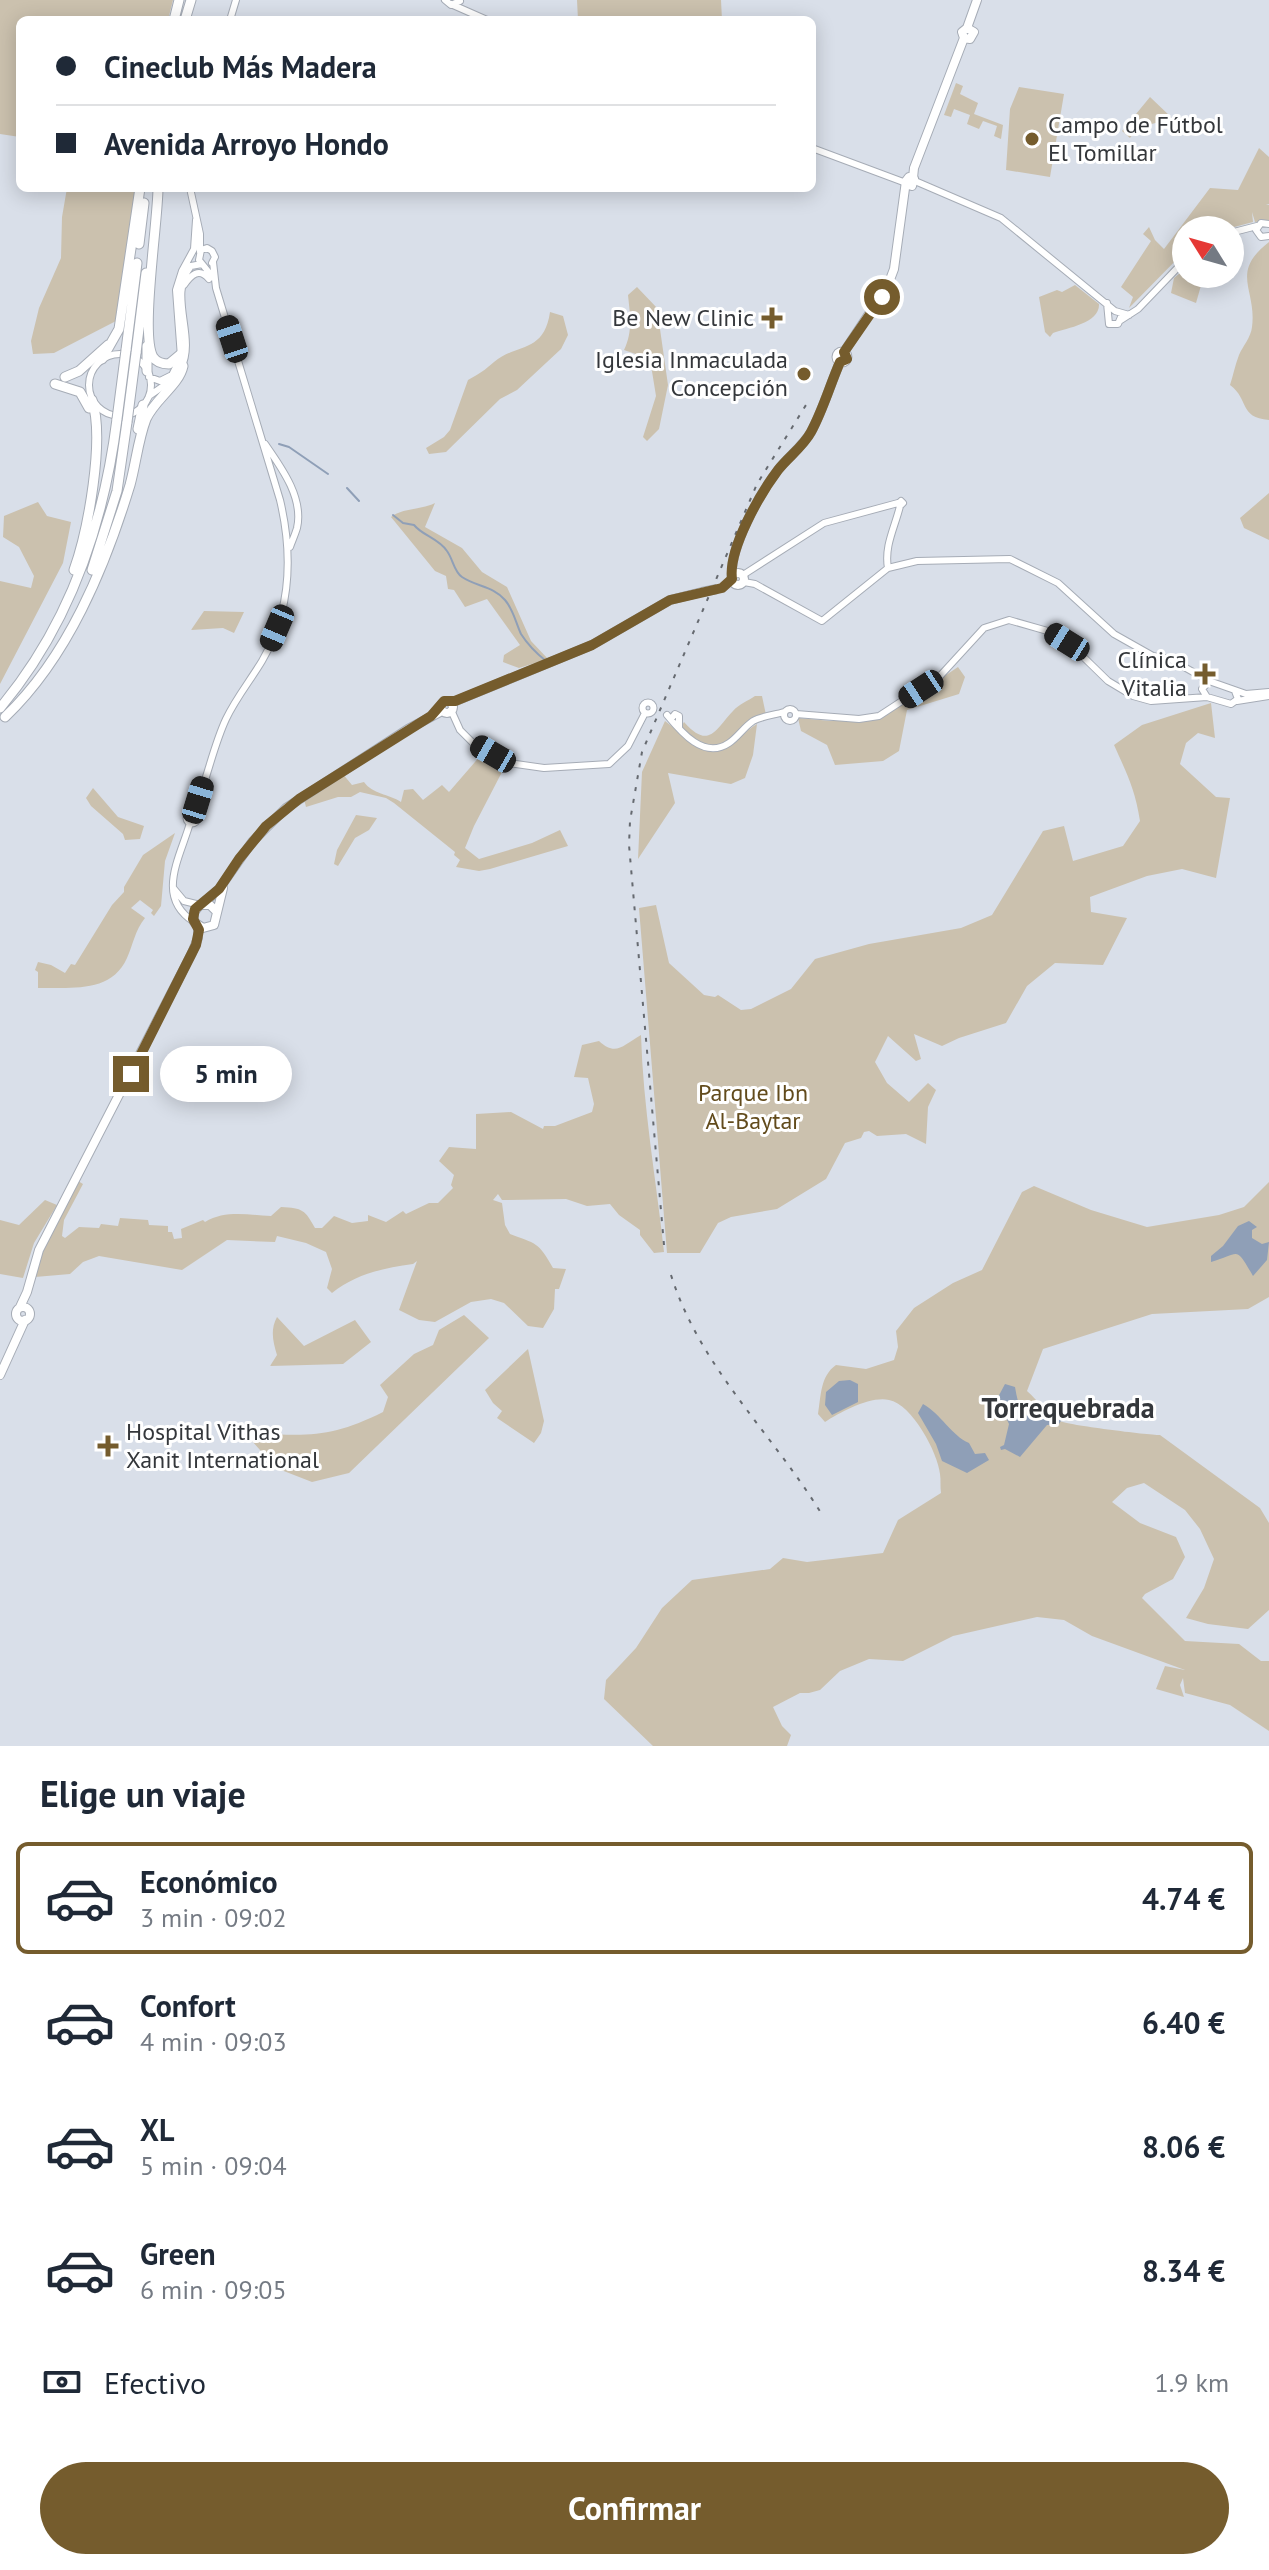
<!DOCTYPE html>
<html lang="es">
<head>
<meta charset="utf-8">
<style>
  body { margin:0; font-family:"PT Sans",sans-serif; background:#f2f2f3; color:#1f2937; height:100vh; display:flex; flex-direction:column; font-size:30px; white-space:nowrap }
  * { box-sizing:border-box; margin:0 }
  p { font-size:26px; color:#747a83 }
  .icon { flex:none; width:44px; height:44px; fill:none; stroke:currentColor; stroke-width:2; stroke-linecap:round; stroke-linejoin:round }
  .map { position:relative; height:1746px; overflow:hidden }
  .side { display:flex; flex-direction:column; background:#fff; flex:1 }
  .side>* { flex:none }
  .hud { position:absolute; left:16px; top:16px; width:800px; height:176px; border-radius:12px; box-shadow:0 4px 20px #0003; display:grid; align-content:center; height:176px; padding:0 40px; background:#fff }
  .needle { width:52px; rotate:307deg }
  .fabs { position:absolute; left:1172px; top:216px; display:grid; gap:16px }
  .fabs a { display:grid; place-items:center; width:72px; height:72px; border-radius:50%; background:#fff; box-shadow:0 4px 20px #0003; font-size:40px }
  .end { position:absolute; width:36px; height:36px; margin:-18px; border:10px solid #755c2d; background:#fff; box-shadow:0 0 0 4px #fff }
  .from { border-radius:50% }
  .bubble { position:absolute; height:56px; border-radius:28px; background:#fff; box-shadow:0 4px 20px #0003; font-size:26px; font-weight:700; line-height:56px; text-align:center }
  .car { position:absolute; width:24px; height:48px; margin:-24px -12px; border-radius:10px; box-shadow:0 0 6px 2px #0007; background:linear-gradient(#222 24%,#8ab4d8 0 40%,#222 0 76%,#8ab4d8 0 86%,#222 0) }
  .hud b { display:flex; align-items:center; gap:28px; height:76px; font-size:30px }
  .hud b+b { border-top:2px solid #e0e1e3 }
  .hud i { width:20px; height:20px; background:#1f2937 }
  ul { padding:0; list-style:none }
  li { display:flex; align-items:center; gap:24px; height:112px; margin:0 16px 12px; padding:0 24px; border:4px solid transparent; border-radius:12px }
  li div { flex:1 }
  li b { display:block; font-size:30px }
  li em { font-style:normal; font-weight:700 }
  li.on { border-color:#755c2d }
  li>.icon { width:72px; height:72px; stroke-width:1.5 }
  h2 { padding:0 40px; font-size:36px; line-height:96px }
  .pay { display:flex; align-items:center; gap:20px; height:88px; padding:0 40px; font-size:30px }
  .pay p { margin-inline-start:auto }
  .primary-button { display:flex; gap:16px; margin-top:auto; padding:16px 40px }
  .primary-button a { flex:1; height:92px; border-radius:48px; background:#755c2d; color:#fff; font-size:32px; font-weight:700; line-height:92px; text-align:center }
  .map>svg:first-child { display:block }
  .green { fill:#cbc1ae }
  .water { fill:#8f9fb7 }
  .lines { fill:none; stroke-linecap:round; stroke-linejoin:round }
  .stream { stroke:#8f9fb7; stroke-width:2 }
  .minor-casing { stroke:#a6acb6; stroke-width:8 }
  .major-casing { stroke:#a6acb6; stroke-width:10 }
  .highway-casing { stroke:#a6acb6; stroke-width:11 }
  .minor { stroke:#fff; stroke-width:6 }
  .major { stroke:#fff; stroke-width:8 }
  .highway { stroke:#fff; stroke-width:9 }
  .rail { stroke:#666a70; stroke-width:2; stroke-dasharray:4 8; stroke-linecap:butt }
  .major-bridge-casing { stroke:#a6acb6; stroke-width:10; stroke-linecap:butt }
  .highway-bridge-casing { stroke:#a6acb6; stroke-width:11; stroke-linecap:butt }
  .major-bridge { stroke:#fff; stroke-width:8 }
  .highway-bridge { stroke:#fff; stroke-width:9 }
  .route { stroke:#755c2d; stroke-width:10 }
  .poi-dot { fill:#755c2d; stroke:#fff; stroke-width:3 }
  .labels { text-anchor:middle; stroke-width:6; stroke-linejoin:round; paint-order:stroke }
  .poi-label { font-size:24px; fill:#34373b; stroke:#fff; text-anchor:end }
  .park-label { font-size:24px; fill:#624b1c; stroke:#fff }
  .quarter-label { font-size:28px; font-weight:bold; fill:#34373b; stroke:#fff }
</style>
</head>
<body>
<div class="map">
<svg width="1269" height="1746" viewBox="0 0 1269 1746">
  <rect width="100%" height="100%" fill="#d9dfe9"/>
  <path class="green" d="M0,0H173L168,20H20V137L0,134Z
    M577,0H721L722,20H578Z
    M956,83L963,86L960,94L978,103L974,114L1003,125L1001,139L994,136L997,126L983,121L979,129L967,124L970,115L954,109L951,117L944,115Z
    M1019,87L1064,94L1050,177L1006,170L1010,109Z
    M1150,97L1171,117C1157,125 1140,123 1130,138L1122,131Z
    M1259,148L1269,157V204L1266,205H1269V221L1255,222L1252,212L1253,222L1223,230H1186V250L1129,308L1133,297L1121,287L1151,241L1143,234L1149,227L1155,240L1164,249L1210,188L1238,190Z
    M67,188H136L116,321L54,353L33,354L31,341L39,308L61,258L62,217Z
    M1269,242V420C1238,417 1250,400 1230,385C1233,376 1235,365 1239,355C1243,346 1251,337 1252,327C1257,289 1229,273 1269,242Z
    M1186,268V274H1199L1202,282L1196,303L1171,293L1174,278Z
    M1075,285L1099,304C1100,323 1068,328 1053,333L1050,337L1045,332L1039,297L1057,290L1062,292Z
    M637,287L657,308L668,385L659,429L647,441L643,437L656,396L650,359L624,350C633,331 630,315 628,295Z
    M550,312L563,316L568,335L561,349L517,390L500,399L446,452L429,454L426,448L444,437L450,430L468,380C479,374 485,370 494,362C516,343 544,354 550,312Z
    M1269,493V540L1244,528L1240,518Z
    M38,502L47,516L71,522L63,563L0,684V581L31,588L34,576L19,547L3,537L4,516Z
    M435,503L425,527L462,548L482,572L507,587L531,641L548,659L519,668L503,662L504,655L520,645L487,599L465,607L454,590L448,589L446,576L435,571L391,517C402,508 421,510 435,503Z
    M204,611L244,612L234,633L223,628L191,630Z
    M958,667L965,677L959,694L907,710L899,751L883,761L835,765L827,745L801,731L798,718L831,721L880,719Z
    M755,696H762L766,715C738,735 710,767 681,727L684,722C709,750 715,730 733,711C739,704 748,701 755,696Z
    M1211,703L1215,738L1198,733L1186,743L1180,764L1216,797L1230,798L1216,878L1182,869L1147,876L1090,897L1091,912L1127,918L1103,965L1055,963L1027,986L1006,1023L959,1038L942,1046L914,1034L921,1059L916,1061L888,1036L875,1062L887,1083L909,1102L928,1083L936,1090L928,1107L926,1144L906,1134L877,1136L869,1131L864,1132L861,1138L845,1143L826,1179L777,1209L731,1217L718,1223L700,1253H667L639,908L656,905L669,963L704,995L715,997L718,995L741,1010L751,1009L791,989L815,959L869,944L961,928L992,915L1043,831L1064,826L1073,861L1123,846L1140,821C1135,789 1127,774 1114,745L1142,725Z
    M665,721C686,736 705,763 732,744C741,737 747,730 757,724L753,755L745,778L731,784L668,773L675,803L638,859L642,772Z
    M486,753L500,764L502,772L474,826L465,848L479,859L532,843L560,830L568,846L490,869L479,871L456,867L460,860L454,855L455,852L394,803L386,798L360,792L351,797H338L306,807L304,799L342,773L352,785L364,782C372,794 389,794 401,802L404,790L413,789L423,800L442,785L449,792L481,755L483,756Z
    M93,788L118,817L144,826L140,839L125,840L123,834L91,806L86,798Z
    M356,815L377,818L369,830L355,838L338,866L334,864L337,850Z
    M175,833L165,861L161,906L154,916L151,913L153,910L140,900L131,908L145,918C135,930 133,945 127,958C111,994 70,987 38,988V972L35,970L38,962L51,965L65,973L71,964L75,965L112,905L124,892V887L143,855Z
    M641,1035C643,1107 656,1179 664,1252L654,1253L640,1235V1230L619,1215L610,1204L587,1206L566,1199L502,1200L498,1194L493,1200L502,1203L505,1225L510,1234C536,1244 538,1241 553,1268L566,1269L559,1289H555L554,1309L543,1328L528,1326L504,1303L491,1299L471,1302L435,1322L419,1320L399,1310L417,1261L413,1264C383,1268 356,1274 332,1293L327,1288L332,1269L326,1252L306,1243L277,1236L275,1242L227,1240L182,1270L99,1256L83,1262L70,1274L35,1277L42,1251L78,1181L83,1184L64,1220L62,1236L65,1238L79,1227L99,1228L101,1224L118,1226L120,1218L148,1220L149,1225L168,1226V1232H172L174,1239L182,1238L181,1229L203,1220L205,1222C225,1210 247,1215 271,1216L281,1207C303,1208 305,1210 315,1228H322L334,1216L352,1223L368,1221V1215L386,1222L403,1211L406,1214L429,1203H438L453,1188L451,1185L454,1175L439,1161L449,1147L476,1149V1114L511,1112L543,1129L544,1126H555L592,1112L594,1104L588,1078L574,1077L582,1045L599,1041C616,1057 623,1045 641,1035Z
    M1269,1182V1297L1248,1309L1152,1314L1043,1349L1027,1391C1038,1401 1048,1414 1060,1421C1067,1425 1148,1435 1160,1435L1260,1508L1269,1523V1610L1248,1629L1208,1624L1186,1618L1204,1588L1214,1559L1200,1529L1185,1510L1144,1483L1127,1488L1112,1502L1140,1523L1176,1537L1185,1557L1173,1579L1145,1594L1142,1598L1185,1641L1239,1644L1261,1661H1269V1731L1230,1705L1185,1693L1183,1678L1180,1685L1184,1697L1156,1689L1165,1666L1185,1670L1092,1636L1064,1620L1037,1617L953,1636L903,1661L869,1659L840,1671L820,1690L809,1693H800L773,1707L782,1726L791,1735L787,1746H653L604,1699L606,1680L636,1648L662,1608L692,1580L770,1569L783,1558L807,1562L883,1553L898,1520L941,1493C940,1487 941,1480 940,1474C938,1453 912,1404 889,1400C870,1396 841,1412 825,1422L818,1414C821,1397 820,1376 836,1365L866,1369L894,1360L898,1347L896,1331L914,1308L953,1283L982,1270L1022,1192L1034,1186L1091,1210L1147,1227L1219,1215L1244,1207Z
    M45,1200L57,1205L34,1243L23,1278L0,1274V1220L19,1225Z
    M464,1315L489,1338L349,1473L312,1482L276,1468L251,1440L257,1433C310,1437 335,1436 383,1412L388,1397L380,1385L414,1354L433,1345L439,1330Z
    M277,1317L304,1346L355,1320L371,1342L343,1364L270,1366L277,1355C273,1342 270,1330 277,1317Z
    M528,1349L544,1421L541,1433L534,1443L497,1418L502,1411L493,1403L485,1390Z"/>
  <path class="water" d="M1249,1221L1257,1227L1252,1230V1238L1262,1244L1269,1242L1267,1260L1253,1276C1235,1245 1241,1253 1211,1262V1256L1223,1246L1238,1226Z
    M850,1380L858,1384V1402L832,1415L825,1405L826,1392L839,1381Z
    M1005,1384L1015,1387C1018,1404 1021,1420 1043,1418C1051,1417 1056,1414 1064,1416L1059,1424L1047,1425L1020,1457L1005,1449L1001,1450L1000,1447L1004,1445L1009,1424L997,1399Z
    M923,1404C941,1414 952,1436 969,1443L975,1454L985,1453L989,1460L967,1473L942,1461L936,1444L918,1413Z"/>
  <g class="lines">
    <path class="stream" d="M279,444L289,447L328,474
      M347,488L359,501
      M393,515L403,523L414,525C423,536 438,538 447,551C453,559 454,572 462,577C477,587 493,586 505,600C513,609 516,623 521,634C528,645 536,653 546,661"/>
    <defs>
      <path id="minor" d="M445,0L451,5L460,1
        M453,5L487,20
        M230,20L236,0
        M812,148L906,183
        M915,181L1001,218L1115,311L1129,315
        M190,188L200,234V252
        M1269,224L1261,223L1256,230L1261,237L1269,236
        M1230,233L1257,226
        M211,275L199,260L201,250L207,248L212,251L215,257L212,263
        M184,285C191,275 199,267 209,279
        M1107,303L1109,324H1118L1121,317
        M1121,320L1138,309L1186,259
        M89 385a31 31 0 1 1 62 0a31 31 0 1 1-62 0Z
        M181,368C197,337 167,295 191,266L202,264
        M149,377L160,381L172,375L181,357L176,290L182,271L194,249L196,220
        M149,396L172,380
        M265,444C281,467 304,498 297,528C295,535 292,541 290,547
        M901,501L903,503L900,506L898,504Z
        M888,568L917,561L1010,559L1058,583L1114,634L1153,656L1170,659L1209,681
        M888,568C884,546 895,527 900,506
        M743,575L824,523L898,503
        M744,582L755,584L822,621L888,568
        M1235,691L1238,699L1231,704L1207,697L1202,689L1209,681L1246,694L1269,692
        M1237,701L1269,696
        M642.5 708a5.5 5.5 0 1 1 11 0a5.5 5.5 0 1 1-11 0Z
        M784 715a6 6 0 1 1 12 0a6 6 0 1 1-12 0Z
        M451,710L460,730L473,743L509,763L544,768L609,764L628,746L645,713
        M796,714L859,719L879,716L940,676L984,628L1009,620L1051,632L1069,643L1108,681L1133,696L1151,701L1207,697
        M667,715C681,732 704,760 729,743C738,737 744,727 753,721C762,716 774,715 784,712
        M671,719L675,714L679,716V727
        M193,812C207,782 212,749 226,719C236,698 250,681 262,661C291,611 293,555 280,500L216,288L213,262
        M186.5 818a5.5 5.5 0 1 1 11 0a5.5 5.5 0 1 1-11 0Z
        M190,823C180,858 155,897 194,922
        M174,889L184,901L200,905"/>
      <path id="major" d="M967,28L974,32L970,39L964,38L962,32L967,28L977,0
        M913,178L914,168L964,38
        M836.5 357a5.5 5.5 0 1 1 11 0a5.5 5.5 0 1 1-11 0Z
        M844,352L888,285L894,269L906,181L909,177L914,179L912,186L906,184
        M732 579a6 6 0 1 1 12 0a6 6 0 1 1-12 0Z
        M732,578C729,548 760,493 778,470C788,457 803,446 811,432C823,410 830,385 840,362
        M441 707a6 6 0 1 1 12 0a6 6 0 1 1-12 0Z
        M451,703L592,645L670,600L702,592
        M203,904L219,889L252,842L286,808L408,729L442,711
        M217,912L210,905H200L194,912V922L203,928L214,925L223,888
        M16 1314a7 7 0 1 1 14 0a7 7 0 1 1-14 0Z
        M20,1307L27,1292L39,1250L192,953L198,938V926
        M0,1375L25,1320"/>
      <path id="highway" d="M174,20L179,0
        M185,20L191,0
        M158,188C158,221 140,335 153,357C157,363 163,364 169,364L181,354
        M139,244L144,203
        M126,350L137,263
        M136,353L146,273
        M102,359L119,329L140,188
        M147,371V346
        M65,377L79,371L108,345
        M55,384L80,392L89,408
        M138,429L143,405
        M74,570C88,531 105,439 92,400
        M92,570L117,491L127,422
        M0,708C69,626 104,523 117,419
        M5,717C68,657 105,567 130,485C136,463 138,440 146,419C155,399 179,385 183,366"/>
    </defs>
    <use href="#minor" class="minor-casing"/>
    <use href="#major" class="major-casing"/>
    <use href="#highway" class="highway-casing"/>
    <use href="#minor" class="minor"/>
    <use href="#major" class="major"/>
    <use href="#highway" class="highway"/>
    <path class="rail" d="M664,1245L629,845L630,821L642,752L757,484L806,405
      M671,1275C700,1367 771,1432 821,1513"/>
    <defs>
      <path id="major-bridge" d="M702,592L717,589"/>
      <path id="highway-bridge" d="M117,419L126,350
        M127,422L136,353"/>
    </defs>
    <use href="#major-bridge" class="major-bridge-casing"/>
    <use href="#highway-bridge" class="highway-bridge-casing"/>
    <use href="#major-bridge" class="major-bridge"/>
    <use href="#highway-bridge" class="highway-bridge"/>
  </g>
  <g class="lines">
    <path class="route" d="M131,1074L196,945L199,930L193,919L195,909L219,889L239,859L266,826L299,799L431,716L444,701H455L592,645L670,600L722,588L732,579C728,549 760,494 778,470C788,457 803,447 811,432C823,410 830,385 840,362L847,359L844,352L882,297"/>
  </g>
  <g class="poi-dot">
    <circle cx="1032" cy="139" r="8"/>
    <path d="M768 306h8v8h8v8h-8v8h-8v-8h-8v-8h8z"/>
    <circle cx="804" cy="374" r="8"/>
    <path d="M1201 662h8v8h8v8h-8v8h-8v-8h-8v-8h8z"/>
    <path d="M104 1434h8v8h8v8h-8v8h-8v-8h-8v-8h8z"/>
  </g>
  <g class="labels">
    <g class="poi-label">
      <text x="1048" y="133" text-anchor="start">Campo de Fútbol<tspan x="1048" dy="28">El Tomillar</tspan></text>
      <text x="754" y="326">Be New Clinic</text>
      <text x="788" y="368">Iglesia Inmaculada<tspan x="788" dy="28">Concepción</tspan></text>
      <text x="1187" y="668">Clínica<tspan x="1187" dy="28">Vitalia</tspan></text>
      <text x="126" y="1440" text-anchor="start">Hospital Vithas<tspan x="126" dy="28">Xanit International</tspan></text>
    </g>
    <g class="park-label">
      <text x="753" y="1101">Parque Ibn<tspan x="753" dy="28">Al-Baytar</tspan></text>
    </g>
    <g class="quarter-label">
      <text x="1068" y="1418">Torrequebrada</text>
    </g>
  </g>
</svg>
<div class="fabs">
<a><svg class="needle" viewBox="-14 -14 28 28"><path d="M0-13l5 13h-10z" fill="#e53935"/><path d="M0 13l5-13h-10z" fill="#747a83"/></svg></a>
</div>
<i class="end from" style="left:882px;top:297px"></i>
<i class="end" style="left:131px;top:1074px"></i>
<div class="bubble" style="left:160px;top:1046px;width:132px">5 min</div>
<i class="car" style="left:232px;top:339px;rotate:342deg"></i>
<i class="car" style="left:277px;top:628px;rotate:203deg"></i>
<i class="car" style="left:1067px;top:642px;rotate:302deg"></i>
<i class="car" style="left:921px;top:689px;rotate:237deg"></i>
<i class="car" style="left:493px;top:754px;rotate:300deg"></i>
<i class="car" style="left:198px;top:800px;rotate:17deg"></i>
<div class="hud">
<b><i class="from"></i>Cineclub Más Madera</b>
<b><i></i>Avenida Arroyo Hondo</b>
</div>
</div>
<section class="side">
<h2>Elige un viaje</h2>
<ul>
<li class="on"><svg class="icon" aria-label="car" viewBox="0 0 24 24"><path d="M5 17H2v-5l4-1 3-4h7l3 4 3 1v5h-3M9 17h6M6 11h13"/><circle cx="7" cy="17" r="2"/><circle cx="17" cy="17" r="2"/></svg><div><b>Económico</b><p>3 min · 09:02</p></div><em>4.74 €</em></li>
<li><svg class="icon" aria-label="car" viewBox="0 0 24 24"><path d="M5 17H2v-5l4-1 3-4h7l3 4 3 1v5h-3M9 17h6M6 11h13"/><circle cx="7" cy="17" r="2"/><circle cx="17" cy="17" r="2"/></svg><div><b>Confort</b><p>4 min · 09:03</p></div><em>6.40 €</em></li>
<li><svg class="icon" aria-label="car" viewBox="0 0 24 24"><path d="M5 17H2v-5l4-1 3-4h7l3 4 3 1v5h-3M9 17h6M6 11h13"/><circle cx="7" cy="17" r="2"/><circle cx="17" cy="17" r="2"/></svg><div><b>XL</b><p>5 min · 09:04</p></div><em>8.06 €</em></li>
<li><svg class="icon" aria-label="car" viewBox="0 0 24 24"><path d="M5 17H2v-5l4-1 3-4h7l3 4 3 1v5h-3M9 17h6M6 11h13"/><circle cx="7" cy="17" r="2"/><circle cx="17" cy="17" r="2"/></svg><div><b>Green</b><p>6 min · 09:05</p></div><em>8.34 €</em></li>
</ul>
<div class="pay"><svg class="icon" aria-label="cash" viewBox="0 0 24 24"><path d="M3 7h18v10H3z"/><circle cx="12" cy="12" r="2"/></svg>Efectivo<p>1.9 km</p></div>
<div class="primary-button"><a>Confirmar</a></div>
</section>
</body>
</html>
